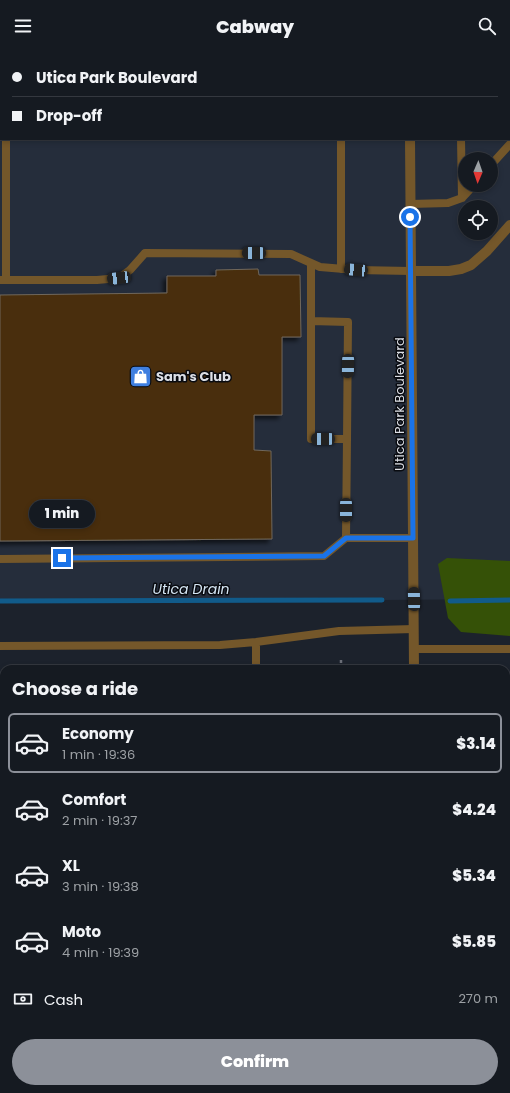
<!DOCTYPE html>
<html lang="en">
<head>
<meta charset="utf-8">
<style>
  body { margin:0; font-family:Poppins,sans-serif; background:#22272e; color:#f1f3f6; height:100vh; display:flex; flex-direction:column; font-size:15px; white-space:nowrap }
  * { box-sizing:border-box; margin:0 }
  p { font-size:13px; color:#9da1a5 }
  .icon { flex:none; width:22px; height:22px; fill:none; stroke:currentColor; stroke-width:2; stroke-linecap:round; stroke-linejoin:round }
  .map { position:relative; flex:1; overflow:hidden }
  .details { position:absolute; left:0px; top:613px; width:510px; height:428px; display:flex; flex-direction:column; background:#151a21; border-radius:12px 12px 0 0; box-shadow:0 2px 6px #0003,0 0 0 1px #34383f }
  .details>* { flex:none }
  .hud { position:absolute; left:0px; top:0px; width:510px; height:88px; box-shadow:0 2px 6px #0003,0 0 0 1px #34383f; display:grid; align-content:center; height:88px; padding:0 12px; background:#151a21 }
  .needle { width:26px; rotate:182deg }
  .fabs { position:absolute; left:458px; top:100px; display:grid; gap:8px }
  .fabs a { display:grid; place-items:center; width:40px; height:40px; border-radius:50%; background:#151a21; box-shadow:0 2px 6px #0003,0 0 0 1px #34383f; font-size:20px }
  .end { position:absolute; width:18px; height:18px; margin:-9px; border:5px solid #1a73e8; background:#fff; box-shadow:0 0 0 2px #fff }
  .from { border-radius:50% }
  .bubble { position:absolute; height:28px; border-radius:14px; background:#151a21; box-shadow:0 2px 6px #0003,0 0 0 1px #34383f; font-size:13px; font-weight:800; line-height:28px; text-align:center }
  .car { position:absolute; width:12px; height:24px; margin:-12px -6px; border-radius:5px; box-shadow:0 0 3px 1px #0007; background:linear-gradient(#222 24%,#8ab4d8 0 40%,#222 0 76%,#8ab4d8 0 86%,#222 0) }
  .hud b { display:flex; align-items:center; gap:14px; height:38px; font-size:15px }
  .hud b+b { border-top:1px solid #34383f }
  .hud i { width:10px; height:10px; background:#f1f3f6 }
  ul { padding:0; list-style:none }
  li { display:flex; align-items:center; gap:12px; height:60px; margin:0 8px 6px; padding:0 4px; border:2px solid transparent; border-radius:6px }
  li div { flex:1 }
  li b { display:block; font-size:15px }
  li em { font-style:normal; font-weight:800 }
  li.current { border-color:#8c9099 }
  li>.icon { width:36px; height:36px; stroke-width:1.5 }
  h2 { padding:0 12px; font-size:18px; line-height:48px }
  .pay { display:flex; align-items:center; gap:10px; height:44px; padding:0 12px; font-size:15px }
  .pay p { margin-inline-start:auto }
  .action { display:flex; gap:8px; margin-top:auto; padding:8px 12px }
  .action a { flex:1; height:46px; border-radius:24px; background:#8c9099; color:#fff; font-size:16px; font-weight:800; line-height:46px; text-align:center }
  header { display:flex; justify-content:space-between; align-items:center; height:52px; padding:0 12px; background:#151a21; font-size:18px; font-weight:800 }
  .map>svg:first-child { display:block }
  .built { fill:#252d3b; fill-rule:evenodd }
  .forest { fill:#355107 }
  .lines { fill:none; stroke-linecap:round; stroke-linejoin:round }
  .stream { stroke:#115b8a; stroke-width:5 }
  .building { fill:#482f0b; stroke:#70675c; filter:url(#shadow) }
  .path { stroke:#6a6e77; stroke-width:2.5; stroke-dasharray:3 3; stroke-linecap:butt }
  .service { stroke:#74572a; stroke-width:8 }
  .minor { stroke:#74572a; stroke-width:10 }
  .route { stroke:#1a73e8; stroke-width:5 }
  .labels { text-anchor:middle; stroke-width:3; stroke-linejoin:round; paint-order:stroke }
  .poi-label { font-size:13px; font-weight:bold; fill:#dcdfe6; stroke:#090b10; text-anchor:start }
  .street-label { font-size:13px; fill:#dcdfe6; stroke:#090b10 }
  .water-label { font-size:14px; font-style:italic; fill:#d6e7f5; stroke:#090b10 }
</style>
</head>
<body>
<header><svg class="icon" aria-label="menu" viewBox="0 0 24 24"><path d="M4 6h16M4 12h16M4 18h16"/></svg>Cabway<svg class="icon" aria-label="search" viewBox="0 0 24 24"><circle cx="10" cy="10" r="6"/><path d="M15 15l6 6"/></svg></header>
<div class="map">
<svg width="510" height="1041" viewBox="0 0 510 1041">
  <defs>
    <filter id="shadow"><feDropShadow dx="-3.5" dy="3.5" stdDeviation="2" flood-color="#0009"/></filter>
  </defs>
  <rect width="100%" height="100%" fill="#1c222c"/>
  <path class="built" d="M0,0H510V547L382,548L0,549ZM1,1H509V87H1ZM465,107H491V133H465ZM465,155H491V181H465Z"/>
  <path class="forest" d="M447,506L510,509V584L461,580L448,566L438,512Z"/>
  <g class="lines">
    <path class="stream" d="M0,549L382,548
      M450,549L510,548"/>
  </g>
  <path class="building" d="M258,217L259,223H300L301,285H282V363H254V398L271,399L272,487L0,489V243L167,241V224H216V218Z"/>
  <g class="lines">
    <path class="path" d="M341,617V608"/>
    <path class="service" d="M460,0V1
      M6,1V0
      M342,1V0
      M0,30H1
      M6,87V228
      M461,87L462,146
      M491,113L510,92
      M410,152L448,151L462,146L474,133
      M311,211V387H347L346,486H413
      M341,217V87
      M0,228H97L119,226L130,218L145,201L291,202L320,215L356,218L411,219
      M311,269L348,270L347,387
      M0,507L324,504L346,486
      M256,590V617
      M0,594L220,593L256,590L339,579L414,577
      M414,597H510
      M0,694H4"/>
    <path class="minor" d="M409,0V1
      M410,87L414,617
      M411,219H449L461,217L471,213L487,199L510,173
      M506,793H510
      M0,811H4
      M506,899H510
      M0,985L4,984
      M81,1041V1037
      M266,1041V1037"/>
  </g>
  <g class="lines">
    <path class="route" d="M62,506L324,504L346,486H413L410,165"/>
  </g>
  <defs>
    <symbol id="shop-square" viewBox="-11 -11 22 22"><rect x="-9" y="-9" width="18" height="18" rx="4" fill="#3f7fe0" stroke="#090b10"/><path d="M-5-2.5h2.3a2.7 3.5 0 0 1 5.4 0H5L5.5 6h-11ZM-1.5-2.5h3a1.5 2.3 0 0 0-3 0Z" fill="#fff"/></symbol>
  </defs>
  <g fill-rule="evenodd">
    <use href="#shop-square" x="128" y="312" width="25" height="25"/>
  </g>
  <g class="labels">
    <g class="poi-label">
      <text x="156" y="329">Sam's Club</text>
    </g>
    <g class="street-label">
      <text transform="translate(399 352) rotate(-90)" y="5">Utica Park Boulevard</text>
    </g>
    <g class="water-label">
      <text x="191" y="542">Utica Drain</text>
    </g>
  </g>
</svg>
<div class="fabs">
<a><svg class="needle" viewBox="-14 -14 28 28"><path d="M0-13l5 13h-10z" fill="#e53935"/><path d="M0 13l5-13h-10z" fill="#9da1a5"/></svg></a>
<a><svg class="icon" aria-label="locate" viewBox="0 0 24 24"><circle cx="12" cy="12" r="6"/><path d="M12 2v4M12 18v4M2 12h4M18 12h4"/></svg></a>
</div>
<i class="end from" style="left:410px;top:165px"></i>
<i class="end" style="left:62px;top:506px"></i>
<div class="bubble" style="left:29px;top:448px;width:66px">1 min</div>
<i class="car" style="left:254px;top:201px;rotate:271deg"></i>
<i class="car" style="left:356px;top:218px;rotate:275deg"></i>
<i class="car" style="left:119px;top:226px;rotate:263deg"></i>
<i class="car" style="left:348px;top:314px;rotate:181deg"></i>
<i class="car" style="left:323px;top:387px;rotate:270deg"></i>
<i class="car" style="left:346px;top:458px;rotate:180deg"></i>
<i class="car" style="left:414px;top:547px;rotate:359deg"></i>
<div class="hud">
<b><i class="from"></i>Utica Park Boulevard</b>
<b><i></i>Drop-off</b>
</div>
<section class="details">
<h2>Choose a ride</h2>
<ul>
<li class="current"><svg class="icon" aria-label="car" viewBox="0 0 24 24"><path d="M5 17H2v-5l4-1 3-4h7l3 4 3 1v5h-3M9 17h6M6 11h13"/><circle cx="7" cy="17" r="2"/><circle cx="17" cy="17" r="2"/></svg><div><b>Economy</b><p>1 min · 19:36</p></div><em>$3.14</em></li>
<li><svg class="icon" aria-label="car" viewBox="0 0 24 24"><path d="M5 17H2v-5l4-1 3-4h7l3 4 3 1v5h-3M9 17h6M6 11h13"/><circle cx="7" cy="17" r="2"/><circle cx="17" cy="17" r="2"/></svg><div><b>Comfort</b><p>2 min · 19:37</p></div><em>$4.24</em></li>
<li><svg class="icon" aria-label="car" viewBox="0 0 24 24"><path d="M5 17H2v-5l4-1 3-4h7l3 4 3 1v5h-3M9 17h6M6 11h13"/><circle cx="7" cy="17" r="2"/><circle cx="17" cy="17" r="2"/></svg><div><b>XL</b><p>3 min · 19:38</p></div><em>$5.34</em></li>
<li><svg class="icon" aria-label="car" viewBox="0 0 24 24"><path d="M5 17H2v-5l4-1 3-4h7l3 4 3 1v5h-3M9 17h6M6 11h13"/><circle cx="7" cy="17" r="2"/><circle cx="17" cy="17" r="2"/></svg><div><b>Moto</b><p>4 min · 19:39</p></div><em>$5.85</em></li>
</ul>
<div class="pay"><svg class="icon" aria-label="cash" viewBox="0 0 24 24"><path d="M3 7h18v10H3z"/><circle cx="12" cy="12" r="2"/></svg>Cash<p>270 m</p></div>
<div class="action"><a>Confirm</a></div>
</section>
</div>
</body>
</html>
